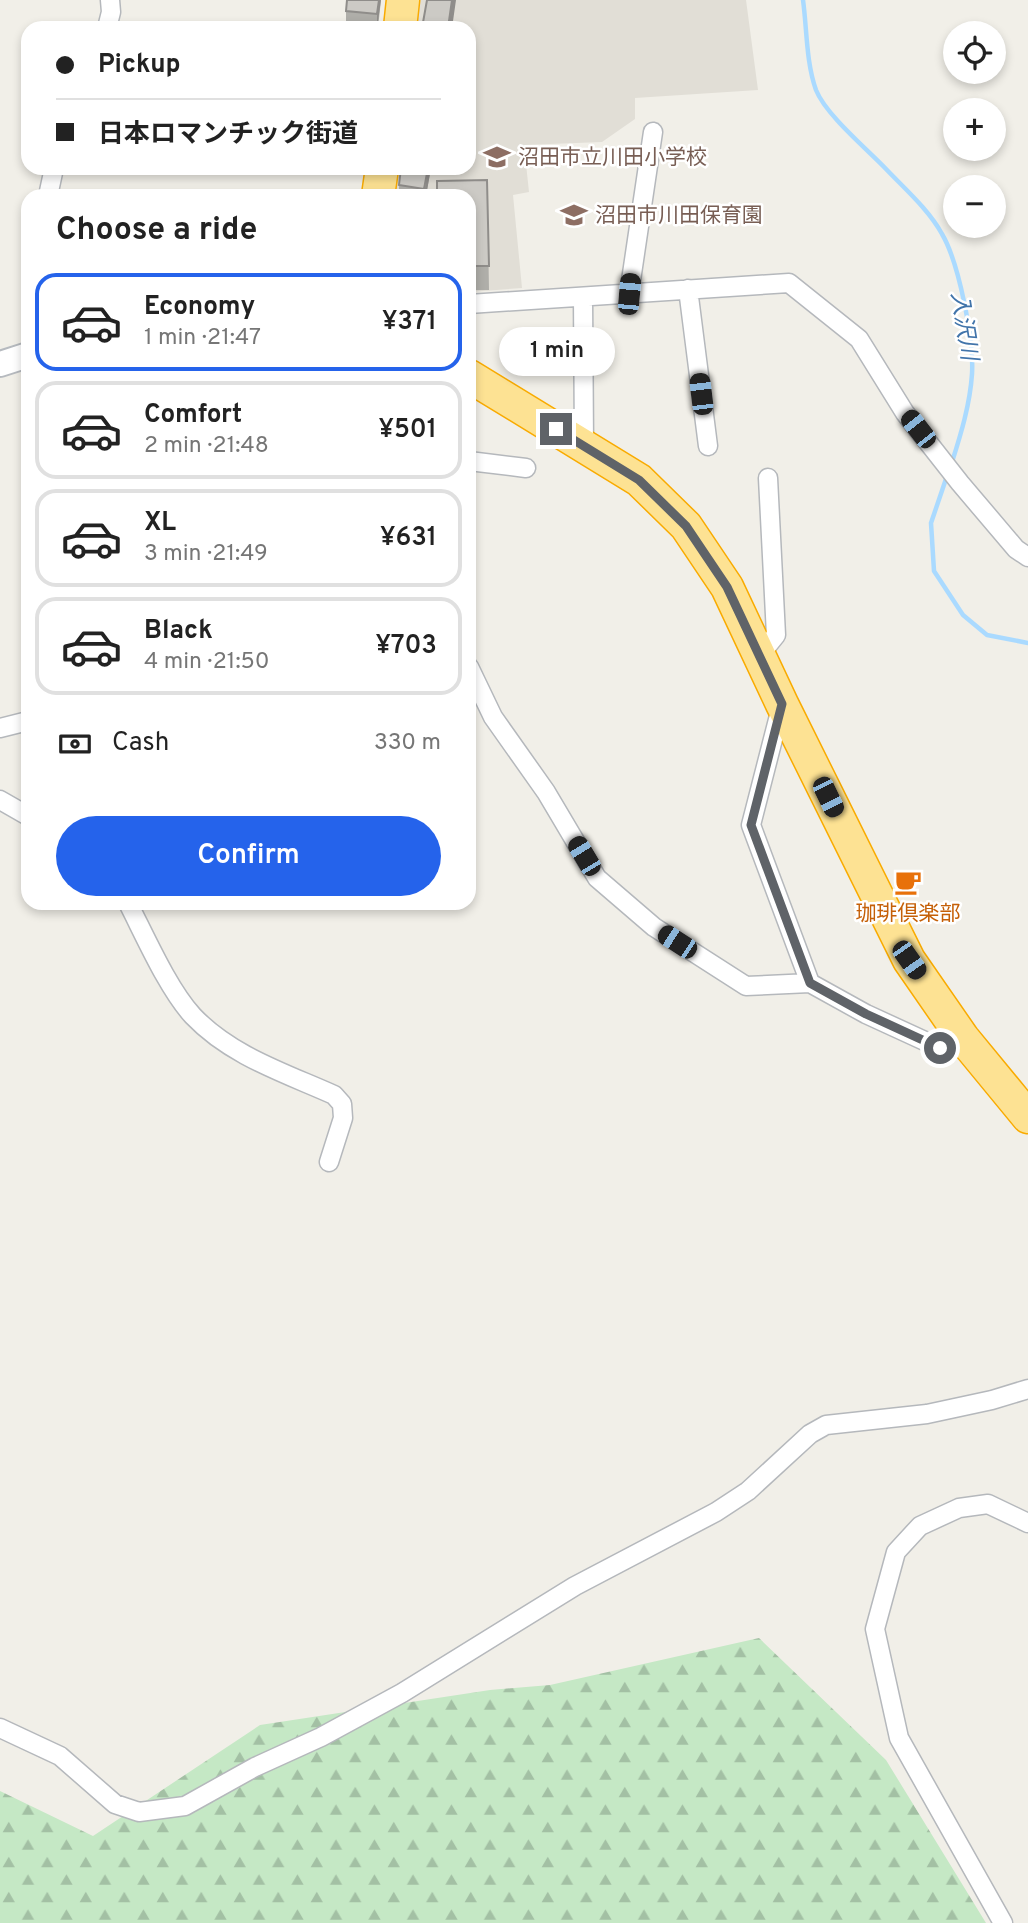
<!DOCTYPE html>
<html lang="en">
<head>
<meta charset="utf-8">
<style>
  body { margin:0; font-family:Overpass,"Noto Sans JP",sans-serif; background:#f2f2f2; color:#222; height:100vh; display:flex; flex-direction:column; font-size:26px; white-space:nowrap }
  * { box-sizing:border-box; margin:0 }
  p { font-size:23px; color:#767676 }
  .icon { flex:none; width:38px; height:38px; fill:none; stroke:currentColor; stroke-width:2; stroke-linecap:round; stroke-linejoin:round }
  .map { position:relative; flex:1; overflow:hidden }
  .panel { position:absolute; left:21px; top:189px; width:455px; height:721px; display:flex; flex-direction:column; background:#fff; border-radius:21px; box-shadow:0 4px 10px #0003 }
  .panel>* { flex:none }
  .guide { position:absolute; left:21px; top:21px; width:455px; height:154px; border-radius:21px; box-shadow:0 4px 10px #0003; display:grid; align-content:center; height:154px; padding:0 35px; background:#fff }
  .tools { position:absolute; left:943px; top:21px; display:grid; gap:14px }
  .tools a { display:grid; place-items:center; width:63px; height:63px; border-radius:50%; background:#fff; box-shadow:0 4px 10px #0003; font-size:35px }
  .end { position:absolute; width:32px; height:32px; margin:-16px; border:9px solid #5f6368; background:#fff; box-shadow:0 0 0 4px #fff }
  .from { border-radius:50% }
  .bubble { position:absolute; height:49px; border-radius:24px; background:#fff; box-shadow:0 4px 10px #0003; font-size:23px; font-weight:600; line-height:49px; text-align:center }
  .car { position:absolute; width:21px; height:42px; margin:-21px -10px; border-radius:9px; box-shadow:0 0 5px 2px #0007; background:linear-gradient(#222 24%,#8ab4d8 0 40%,#222 0 76%,#8ab4d8 0 86%,#222 0) }
  .guide b { display:flex; align-items:center; gap:24px; height:66px; font-size:26px }
  .guide b+b { border-top:2px solid #e0e0e0 }
  .guide i { width:18px; height:18px; background:#222 }
  ul { padding:0; list-style:none }
  li { display:flex; align-items:center; gap:21px; height:98px; margin:0 14px 10px; padding:0 21px; border:4px solid #e0e0e0; border-radius:21px }
  li div { flex:1 }
  li b { display:block; font-size:26px }
  li em { font-style:normal; font-weight:600 }
  li.active { border-color:#2563eb }
  li>.icon { width:63px; height:63px; stroke-width:1.5 }
  h2 { padding:0 35px; font-size:32px; line-height:84px }
  .pay { display:flex; align-items:center; gap:18px; height:77px; padding:0 35px; font-size:26px }
  .pay p { margin-inline-start:auto }
  .primary-button { display:flex; gap:14px; margin-top:auto; padding:14px 35px }
  .primary-button a { flex:1; height:80px; border-radius:42px; background:#2563eb; color:#fff; font-size:28px; font-weight:600; line-height:80px; text-align:center }
  .map>svg:first-child { display:block }
  .education { fill:#e1ded6 }
  .forest { fill:url(#forest-firs) }
  .lines { fill:none; stroke-linecap:round; stroke-linejoin:round }
  .stream { stroke:#aadaff; stroke-width:4.5 }
  .street-casing { stroke:#b5b8bc; stroke-width:21 }
  .secondary-casing { stroke:#b6babf; stroke-width:28 }
  .highway-casing { stroke:#f9ab00; stroke-width:35 }
  .street { stroke:#fff; stroke-width:18 }
  .secondary { stroke:#fff; stroke-width:24 }
  .highway { stroke:#fde293; stroke-width:32 }
  .wall { fill:#afaea9 }
  .shaded-wall { fill:#8f8d8a }
  .building { fill:#cccac5; stroke:#8f8d8a; stroke-width:2 }
  .route { stroke:#5f6368; stroke-width:9 }
  .labels { text-anchor:middle; stroke-width:5; stroke-linejoin:round; paint-order:stroke }
  .education-label { font-size:21px; fill:#785e54; stroke:#fff; text-anchor:start }
  .food-label { font-size:21px; fill:#c56008; stroke:#fff }
  .water-label { font-size:23px; font-style:italic; fill:#4174aa; stroke:#fff }
</style>
</head>
<body>
<div class="map">
<svg width="1028" height="1923" viewBox="0 0 1028 1923">
  <defs>
    <pattern id="forest-firs" width="22" height="20" patternUnits="userSpaceOnUse" patternTransform="scale(1.75)"><rect width="22" height="20" fill="#c5e8c5"/><path d="M5 1l3.5 6h-7zM16 11l3.5 6h-7z" fill="#a3c0a4"/></pattern>
  </defs>
  <rect width="100%" height="100%" fill="#f1efe8"/>
  <path class="education" d="M415,0H746L758,90L635,98V119L602,142L524,145L529,192L513,195L522,288L469,292V196H391L395,168H469V28H412Z"/>
  <path class="forest" d="M759,1638L886,1760L986,1923H0V1791L93,1836L260,1725L490,1690L550,1685Z"/>
  <g class="lines">
    <path class="stream" d="M803,0C807,29 806,62 816,90C826,115 867,149 886,169C905,189 929,210 942,234C959,263 974,340 972,374C970,404 961,434 952,462
      M948,473L931,523L934,571L963,615L987,635L1028,643"/>
    <defs>
      <path id="street" d="M107,28L111,12L110,0
        M48,196L54,168
        M688,289L708,446
        M629,294L653,132
        M583,297L584,446
        M469,304L789,283L859,339L905,413L960,483L1016,549L1028,557
        M469,461L526,468
        M759,656L776,635L768,478
        M469,667L493,717L546,792L597,878L654,927L746,986L810,983L866,1014L940,1048L963,1038
        M782,704L751,825L810,983
        M0,728L28,721
        M0,800L28,816
        M128,903C145,936 168,989 193,1016C231,1056 285,1073 334,1095L342,1104L343,1118L329,1162
        M0,1728L60,1756L115,1804L139,1812L185,1806L255,1767L321,1737L402,1693L575,1586L716,1512L748,1491L810,1434L826,1425L927,1414L992,1400L1028,1389
        M1003,1923L899,1738L875,1629L896,1552L920,1526L959,1508L988,1504L1028,1523"/>
      <path id="secondary" d="M0,364L28,355"/>
      <path id="highway" d="M400,28L403,0
        M378,196L382,168
        M469,376L639,480L686,526L727,587L782,704L909,960L963,1038L1028,1117"/>
    </defs>
    <use href="#street" class="street-casing"/>
    <use href="#secondary" class="secondary-casing"/>
    <use href="#highway" class="highway-casing"/>
    <use href="#street" class="street"/>
    <use href="#secondary" class="secondary"/>
    <use href="#highway" class="highway"/>
  </g>
  <path class="wall" d="M381,0L378,28H346V11Z
    M401,168H431L426,196H399V185Z
    M487,180L489,290H469V196Z"/>
  <path class="shaded-wall" d="M379,0H381L377,28V14Z
    M452,0H456L452,28H448Z
    M428,168H431L426,196H424Z"/>
  <path class="building" d="M347,0H379L377,14L346,11Z
    M427,0H452L448,28H422Z
    M401,168H428L424,189L399,185Z
    M487,180L489,266H469V196H437V181Z"/>
  <g class="lines">
    <path class="route" d="M556,429L639,480L686,526L727,587L782,704L751,825L810,983L866,1014L940,1048"/>
  </g>
  <defs>
    <symbol id="school-bare" viewBox="-9 -9 18 18"><path d="M0-5L7-2L0 1L-7-2ZM-4 1L0 2.5L4 1V4Q0 6-4 4Z" fill="#8d6e63" stroke="#fff" stroke-width="2.5" paint-order="stroke"/></symbol>
    <symbol id="cafe-bare" viewBox="-9 -9 18 18"><path d="M-5.5-4.5H6V0H3Q3 3.5 0 3.5H-2.5Q-5.5 3.5-5.5 0ZM3-3.2v2h1.7v-2ZM-6 4.5H4V6H-6Z" fill="#e8710a" stroke="#fff" stroke-width="2.5" paint-order="stroke"/></symbol>
  </defs>
  <g fill-rule="evenodd">
    <use href="#school-bare" x="478" y="138" width="38" height="38"/>
    <use href="#school-bare" x="555" y="196" width="38" height="38"/>
    <use href="#cafe-bare" x="889" y="863" width="38" height="38"/>
  </g>
  <g class="labels">
    <g class="education-label">
      <text x="518" y="164">沼田市立川田小学校</text>
      <text x="595" y="222">沼田市川田保育園</text>
    </g>
    <g class="food-label">
      <text x="908" y="920">珈琲倶楽部</text>
    </g>
    <g class="water-label">
      <text transform="translate(965 326) rotate(81)" y="8">入沢川</text>
    </g>
  </g>
</svg>
<div class="tools">
<a><svg class="icon" aria-label="locate" viewBox="0 0 24 24"><circle cx="12" cy="12" r="6"/><path d="M12 2v4M12 18v4M2 12h4M18 12h4"/></svg></a>
<a>+</a>
<a>−</a>
</div>
<i class="end from" style="left:940px;top:1048px"></i>
<i class="end" style="left:556px;top:429px"></i>
<div class="bubble" style="left:499px;top:327px;width:116px">1 min</div>
<i class="car" style="left:629px;top:294px;rotate:5deg"></i>
<i class="car" style="left:701px;top:394px;rotate:353deg"></i>
<i class="car" style="left:918px;top:429px;rotate:322deg"></i>
<i class="car" style="left:828px;top:797px;rotate:154deg"></i>
<i class="car" style="left:584px;top:856px;rotate:329deg"></i>
<i class="car" style="left:677px;top:942px;rotate:303deg"></i>
<i class="car" style="left:909px;top:960px;rotate:145deg"></i>
<div class="guide">
<b><i class="from"></i>Pickup</b>
<b><i></i>日本ロマンチック街道</b>
</div>
<section class="panel">
<h2>Choose a ride</h2>
<ul>
<li class="active"><svg class="icon" aria-label="car" viewBox="0 0 24 24"><path d="M5 17H2v-5l4-1 3-4h7l3 4 3 1v5h-3M9 17h6M6 11h13"/><circle cx="7" cy="17" r="2"/><circle cx="17" cy="17" r="2"/></svg><div><b>Economy</b><p>1 min · 21:47</p></div><em>¥371</em></li>
<li><svg class="icon" aria-label="car" viewBox="0 0 24 24"><path d="M5 17H2v-5l4-1 3-4h7l3 4 3 1v5h-3M9 17h6M6 11h13"/><circle cx="7" cy="17" r="2"/><circle cx="17" cy="17" r="2"/></svg><div><b>Comfort</b><p>2 min · 21:48</p></div><em>¥501</em></li>
<li><svg class="icon" aria-label="car" viewBox="0 0 24 24"><path d="M5 17H2v-5l4-1 3-4h7l3 4 3 1v5h-3M9 17h6M6 11h13"/><circle cx="7" cy="17" r="2"/><circle cx="17" cy="17" r="2"/></svg><div><b>XL</b><p>3 min · 21:49</p></div><em>¥631</em></li>
<li><svg class="icon" aria-label="car" viewBox="0 0 24 24"><path d="M5 17H2v-5l4-1 3-4h7l3 4 3 1v5h-3M9 17h6M6 11h13"/><circle cx="7" cy="17" r="2"/><circle cx="17" cy="17" r="2"/></svg><div><b>Black</b><p>4 min · 21:50</p></div><em>¥703</em></li>
</ul>
<div class="pay"><svg class="icon" aria-label="cash" viewBox="0 0 24 24"><path d="M3 7h18v10H3z"/><circle cx="12" cy="12" r="2"/></svg>Cash<p>330 m</p></div>
<div class="primary-button"><a>Confirm</a></div>
</section>
</div>
</body>
</html>
